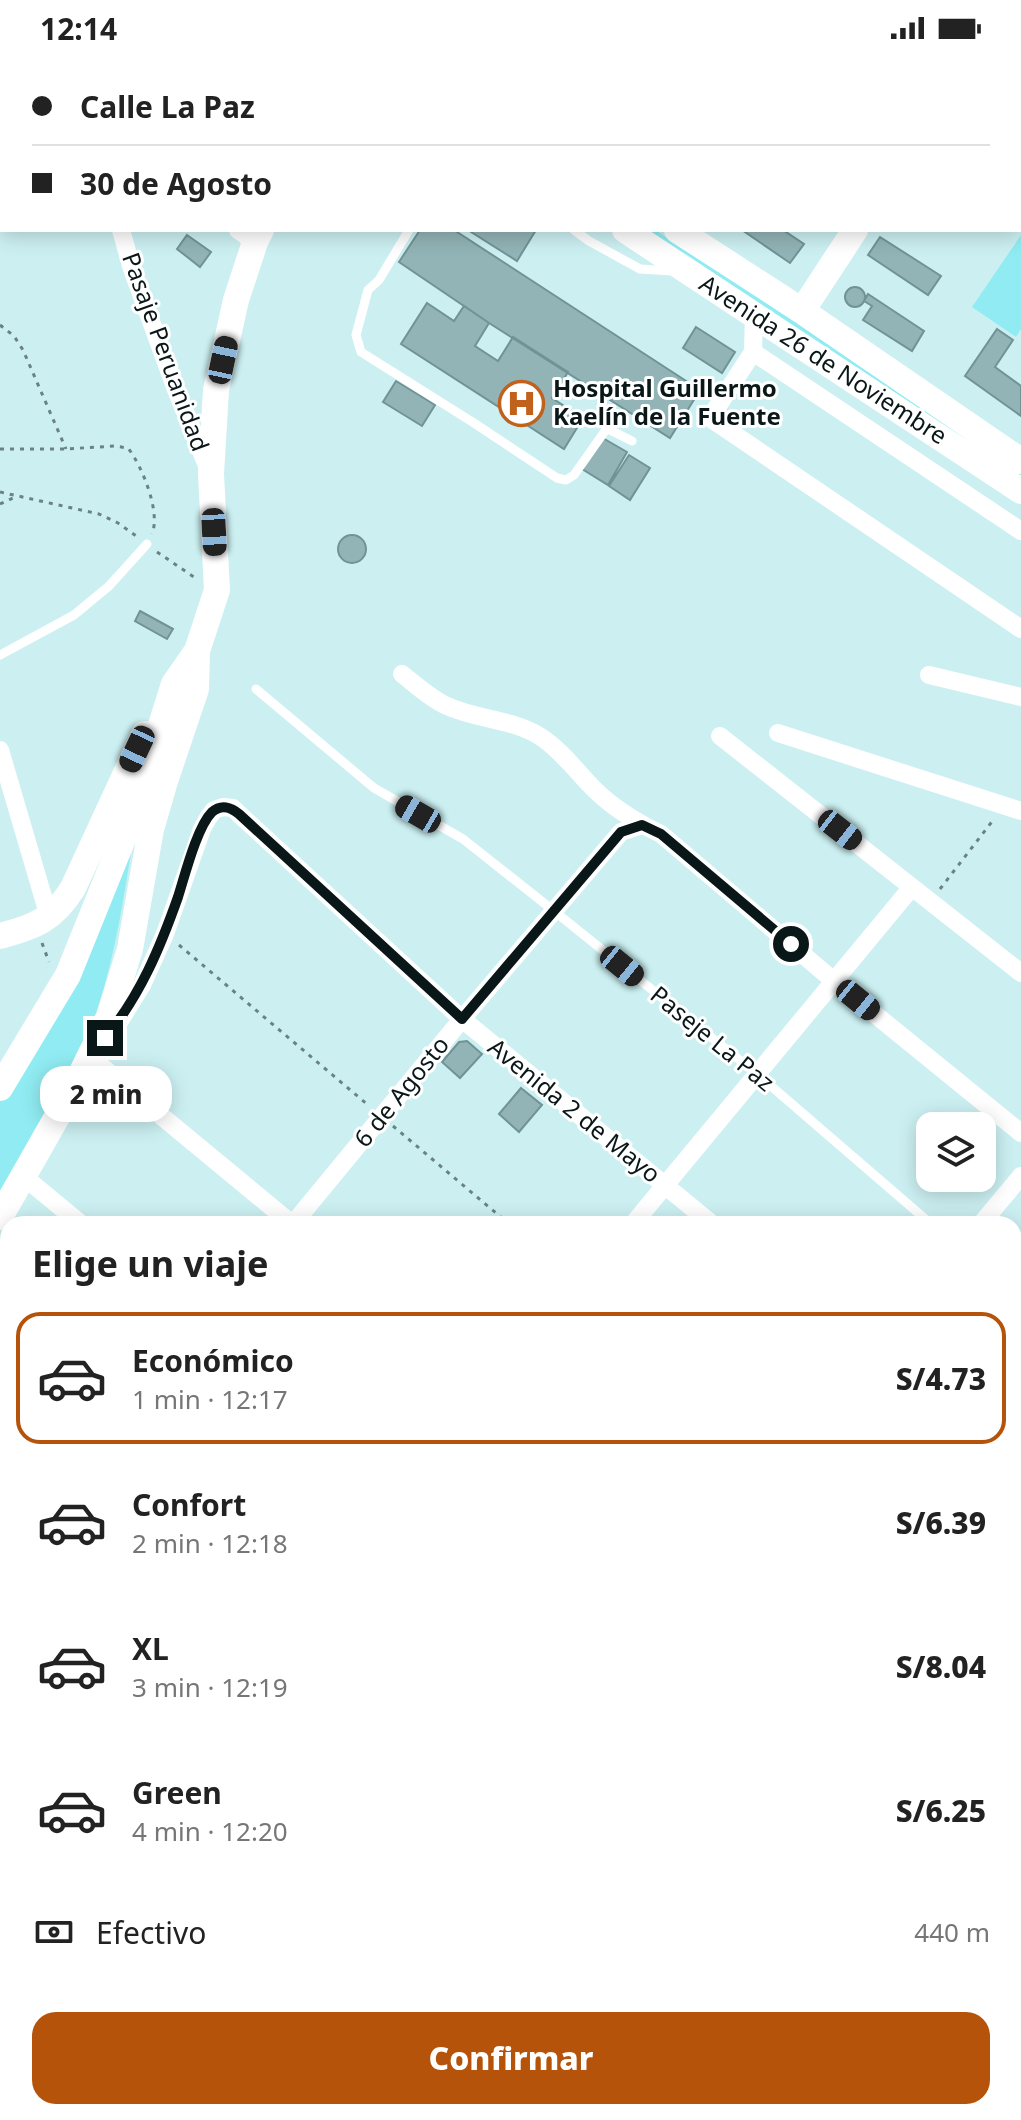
<!DOCTYPE html>
<html lang="es">
<head>
<meta charset="utf-8">
<style>
  body { margin:0; font-family:"Noto Sans",sans-serif; background:#f2f2f2; color:#222; height:100vh; display:flex; flex-direction:column; font-size:30px; white-space:nowrap }
  * { box-sizing:border-box; margin:0 }
  p { font-size:26px; color:#767676 }
  .icon { flex:none; width:44px; height:44px; fill:none; stroke:currentColor; stroke-width:2; stroke-linecap:round; stroke-linejoin:round }
  .map { position:relative; flex:1; overflow:hidden }
  .panel { position:absolute; left:0px; top:1160px; width:1022px; height:904px; display:flex; flex-direction:column; background:#fff; border-radius:24px 24px 0 0; box-shadow:0 4px 20px #0003 }
  .panel>* { flex:none }
  .top-card { position:absolute; left:0px; top:0px; width:1022px; height:176px; box-shadow:0 4px 20px #0003; display:grid; align-content:center; height:176px; padding:0 32px; background:#fff }
  .buttons { position:absolute; left:916px; top:1056px; display:grid; gap:16px }
  .buttons a { display:grid; place-items:center; width:80px; height:80px; border-radius:16px; background:#fff; box-shadow:0 4px 20px #0003; font-size:40px }
  .end { position:absolute; width:36px; height:36px; margin:-18px; border:10px solid #0a1718; background:#fff; box-shadow:0 0 0 4px #fff }
  .from { border-radius:50% }
  .bubble { position:absolute; height:56px; border-radius:24px; background:#fff; box-shadow:0 4px 20px #0003; font-size:26px; font-weight:800; line-height:56px; text-align:center }
  .car { position:absolute; width:24px; height:48px; margin:-24px -12px; border-radius:10px; box-shadow:0 0 6px 2px #0007; background:linear-gradient(#222 24%,#8ab4d8 0 40%,#222 0 76%,#8ab4d8 0 86%,#222 0) }
  .top-card b { display:flex; align-items:center; gap:28px; height:76px; font-size:30px }
  .top-card b+b { border-top:2px solid #e0e0e0 }
  .top-card i { width:20px; height:20px; background:#222 }
  ul { padding:0; list-style:none }
  li { display:flex; align-items:center; gap:24px; height:132px; margin:0 16px 12px; padding:0 16px; border:4px solid transparent; border-radius:24px }
  li div { flex:1 }
  li b { display:block; font-size:30px }
  li em { font-style:normal; font-weight:800 }
  li.selected { border-color:#b45309 }
  li>.icon { width:72px; height:72px; stroke-width:1.5 }
  h2 { padding:0 32px; font-size:36px; line-height:96px }
  .pay { display:flex; align-items:center; gap:20px; height:88px; padding:0 32px; font-size:30px }
  .pay p { margin-inline-start:auto }
  .button { display:flex; gap:16px; margin-top:auto; padding:16px 32px }
  .button a { flex:1; height:92px; border-radius:24px; background:#b45309; color:#fff; font-size:32px; font-weight:800; line-height:92px; text-align:center }
  .status { display:flex; justify-content:space-between; align-items:center; height:56px; padding:0 40px; background:#fff; direction:ltr }
  .status svg { height:22px; fill:currentColor }
  .map>svg:first-child { display:block }
  .green { fill:#90ecf2 }
  .building { fill:#92b4b6; stroke:#719395; stroke-width:2 }
  .lines { fill:none; stroke-linecap:round; stroke-linejoin:round }
  .path { stroke:#6a8284; stroke-width:3; stroke-dasharray:4 6; stroke-linecap:butt }
  .lane { stroke:#fff; stroke-width:9 }
  .street { stroke:#fff; stroke-width:18 }
  .secondary { stroke:#fff; stroke-width:26 }
  .primary { stroke:#fff; stroke-width:30 }
  .route { stroke:#0a1718; stroke-width:10 }
  .labels { text-anchor:middle; stroke-width:6; stroke-linejoin:round; paint-order:stroke }
  .street-label { font-size:24px; fill:#0a1718; stroke:#fff }
  .poi-label { font-size:24px; font-weight:bold; fill:#0a1718; stroke:#fff; text-anchor:start }
</style>
</head>
<body>
<div class="status"><b>12:14</b><svg viewBox="0 0 49 12"><path d="M0 12V9h3v3zM5 12V6h3v6zM10 12V3h3v9zM15 12V0h3v12zM26 1h20v11H26zM47 4h2v5h-2z"/></svg></div>
<div class="map">
<svg width="1021" height="2064" viewBox="0 0 1021 2064">
  <rect width="100%" height="100%" fill="#ccf0f2"/>
  <path class="green" d="M640,174H655L1021,414V425Z
    M1021,179V273L1016,281L972,251Z
    M133,784C124,840 116,896 98,951C75,1021 35,1084 0,1148V1045L73,923Z"/>
  <path class="building" d="M420,174H454L700,334L670,382L489,267L399,206Z
    M468,174H536L517,205Z
    M742,174H783L804,188L790,207Z
    M187,179L211,196L200,211L177,193Z
    M880,181L941,220L928,239L868,199Z
    M845 241a10 10 0 1 1 20 0a10 10 0 1 1-20 0Z
    M868,238L924,275L912,295L863,264L872,250L864,245Z
    M427,247L454,265L464,250L489,267L475,290L498,305L513,281L568,316L552,342L583,362L564,393L401,288Z
    M696,271L735,296L722,317L683,292Z
    M997,273L1013,284L995,311L1021,330V360L965,320Z
    M396,325L435,349L422,370L383,346Z
    M601,381L627,396L608,429L582,413Z
    M629,399L650,412L630,444L609,430Z
    M338 493a14 14 0 1 1 28 0a14 14 0 1 1-28 0Z
    M140,555L173,573L167,583L135,565Z
    M467,985L482,998L460,1022L442,1006L459,986Z
    M521,1032L542,1049L519,1076L499,1058Z
    M1020,1346L1021,1381L1014,1389V1354Z
    M1021,1445V1468L1016,1474L1021,1478V1491L1014,1485V1454Z
    M0,1676L8,1682V1729L0,1740Z
    M129,2056H170L164,2064L157,2058L153,2064H141Z"/>
  <g class="lines">
    <path class="path" d="M0,269L14,280L23,294L66,393
      M0,393H66L114,390L128,392C142,410 161,456 152,478
      M0,436L99,458L118,467L139,482
      M0,448L15,441
      M157,496L194,521
      M940,833L994,763
      M42,887L49,906
      M179,889L368,1049
      M393,1070L509,1168
      M1014,1242L1021,1248
      M1014,1873L1021,1879"/>
    <path class="lane" d="M409,174L379,224L368,234L356,279L361,296L474,367L557,422L566,424L574,419L605,375L608,373L632,385
      M574,174L589,185L640,213L672,215
      M0,599L74,559L109,530L147,488
      M256,633L374,732L463,783L554,855L757,1018L931,1168
      M1014,1662H1021
      M1014,1742L1021,1733
      M1014,1810L1021,1801"/>
    <path class="street" d="M154,0L158,2
      M0,14L2,15
      M0,39L2,40
      M1020,76L1021,77
      M121,174L132,213L175,331L208,412
      M238,174L255,186
      M754,258L753,296L710,362L1021,573
      M753,296L1021,475
      M402,618C416,629 431,643 447,650C478,664 513,663 541,681C562,695 577,716 594,733C613,752 638,767 661,778L834,925L1021,1077
      M929,619L1021,641
      M778,677L1021,755
      M720,680L1021,917
      M0,694L49,861
      M23,1120L81,1168
      M292,1168L90,1001L121,963L142,929L165,878L202,773L208,762L214,754L223,751L233,752L239,758L462,963L712,1168
      M293,1168L462,963L621,776L642,769
      M633,1168L912,831
      M981,1168L1021,1120
      M0,1275L8,1282
      M1014,1329L1021,1320
      M0,1528L8,1518
      M0,1625L8,1632
      M445,2056L454,2064
      M633,2056L643,2064
      M824,2056L834,2064
      M259,2064L265,2056
      M407,2064L413,2056
      M555,2064L562,2056
      M876,2064L883,2056"/>
    <path class="secondary" d="M357,0L360,2
      M409,0L412,2
      M966,2L968,0
      M625,174L1021,435
      M677,174L802,255L1021,405
      M802,255L855,174
      M0,880C35,871 54,863 73,832L144,678
      M0,1032L68,919L133,758L174,628L197,595
      M0,1161L78,1024L109,961L130,893L151,773L165,725L196,633L197,595L217,534L211,418L216,334L236,244L255,186L261,174
      M1014,1842L1021,1847
      M1014,1905L1021,1910"/>
    <path class="primary" d="M1014,1219L1021,1211
      M1014,1284L1021,1276
      M304,2064L310,2056
      M379,2064L385,2056"/>
  </g>
  <g class="lines">
    <path class="route" d="M105,982C140,940 160,892 178,841C185,819 197,771 212,756C221,748 231,751 239,758L462,963L621,776L642,769L661,778L791,888"/>
  </g>
  <defs>
    <symbol id="hospital-ring" viewBox="-11 -11 22 22"><circle r="9.5" fill="#fff" stroke="#c1621c" stroke-width="1.5"/><path d="M-5-5h3v3.5h4V-5h3V5h-3V1.5h-4V5h-3Z" fill="#c1621c"/></symbol>
  </defs>
  <g fill-rule="evenodd">
    <use href="#hospital-ring" x="496" y="322" width="51" height="51"/>
  </g>
  <g class="labels">
    <g class="street-label">
      <text transform="translate(165 296) rotate(70)" y="8">Pasaje Peruanidad</text>
      <text transform="translate(823 304) rotate(33)" y="8">Avenida 26 de Noviembre</text>
      <text transform="translate(712 983) rotate(39)" y="8">Paseje La Paz</text>
      <text transform="translate(402 1036) rotate(-51)" y="8">6 de Agosto</text>
      <text transform="translate(574 1055) rotate(39)" y="8">Avenida 2 de Mayo</text>
    </g>
    <g class="poi-label">
      <text x="553" y="341">Hospital Guillermo<tspan x="553" dy="28">Kaelín de la Fuente</tspan></text>
    </g>
  </g>
</svg>
<div class="buttons">
<a><svg class="icon" aria-label="layers" viewBox="0 0 24 24"><path d="M12 4l9 5-9 5-9-5zM3 14l9 5 9-5"/></svg></a>
</div>
<i class="end from" style="left:791px;top:888px"></i>
<i class="end" style="left:105px;top:982px"></i>
<div class="bubble" style="left:40px;top:1010px;width:132px">2 min</div>
<i class="car" style="left:223px;top:304px;rotate:12deg"></i>
<i class="car" style="left:214px;top:476px;rotate:177deg"></i>
<i class="car" style="left:137px;top:693px;rotate:205deg"></i>
<i class="car" style="left:418px;top:758px;rotate:300deg"></i>
<i class="car" style="left:840px;top:774px;rotate:128deg"></i>
<i class="car" style="left:622px;top:910px;rotate:129deg"></i>
<i class="car" style="left:858px;top:944px;rotate:129deg"></i>
<div class="top-card">
<b><i class="from"></i>Calle La Paz</b>
<b><i></i>30 de Agosto</b>
</div>
<section class="panel">
<h2>Elige un viaje</h2>
<ul>
<li class="selected"><svg class="icon" aria-label="car" viewBox="0 0 24 24"><path d="M5 17H2v-5l4-1 3-4h7l3 4 3 1v5h-3M9 17h6M6 11h13"/><circle cx="7" cy="17" r="2"/><circle cx="17" cy="17" r="2"/></svg><div><b>Económico</b><p>1 min · 12:17</p></div><em>S/4.73</em></li>
<li><svg class="icon" aria-label="car" viewBox="0 0 24 24"><path d="M5 17H2v-5l4-1 3-4h7l3 4 3 1v5h-3M9 17h6M6 11h13"/><circle cx="7" cy="17" r="2"/><circle cx="17" cy="17" r="2"/></svg><div><b>Confort</b><p>2 min · 12:18</p></div><em>S/6.39</em></li>
<li><svg class="icon" aria-label="car" viewBox="0 0 24 24"><path d="M5 17H2v-5l4-1 3-4h7l3 4 3 1v5h-3M9 17h6M6 11h13"/><circle cx="7" cy="17" r="2"/><circle cx="17" cy="17" r="2"/></svg><div><b>XL</b><p>3 min · 12:19</p></div><em>S/8.04</em></li>
<li><svg class="icon" aria-label="car" viewBox="0 0 24 24"><path d="M5 17H2v-5l4-1 3-4h7l3 4 3 1v5h-3M9 17h6M6 11h13"/><circle cx="7" cy="17" r="2"/><circle cx="17" cy="17" r="2"/></svg><div><b>Green</b><p>4 min · 12:20</p></div><em>S/6.25</em></li>
</ul>
<div class="pay"><svg class="icon" aria-label="cash" viewBox="0 0 24 24"><path d="M3 7h18v10H3z"/><circle cx="12" cy="12" r="2"/></svg>Efectivo<p>440 m</p></div>
<div class="button"><a>Confirmar</a></div>
</section>
</div>
</body>
</html>
